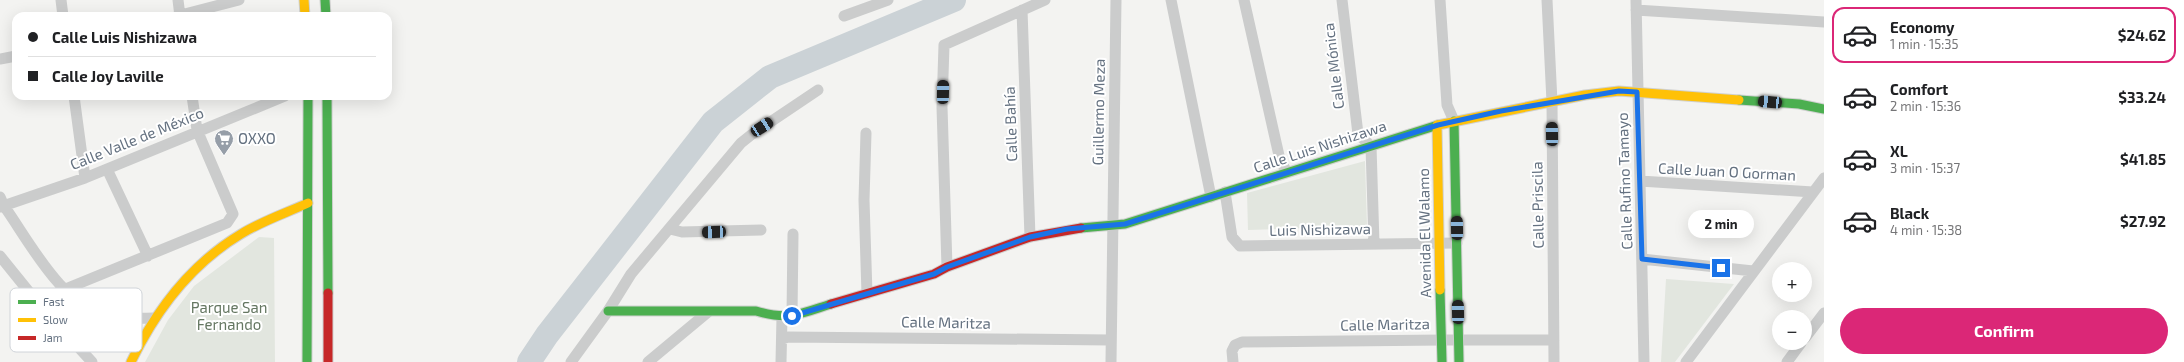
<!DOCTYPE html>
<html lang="en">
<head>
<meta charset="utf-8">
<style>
  body { margin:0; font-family:"Exo 2",sans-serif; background:#f6f6f6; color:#202124; height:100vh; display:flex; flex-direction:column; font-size:15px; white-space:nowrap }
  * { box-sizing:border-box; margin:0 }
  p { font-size:13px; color:#757577 }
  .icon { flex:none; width:22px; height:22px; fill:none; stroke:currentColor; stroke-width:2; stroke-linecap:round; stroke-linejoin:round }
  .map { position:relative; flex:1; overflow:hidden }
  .drawer { display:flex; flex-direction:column; background:#fff; width:360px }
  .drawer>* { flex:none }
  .banner { position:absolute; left:12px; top:12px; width:380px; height:88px; border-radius:12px; box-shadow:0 4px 16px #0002; display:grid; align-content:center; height:88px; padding:0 16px; background:#fff }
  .fabs { position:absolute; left:1772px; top:262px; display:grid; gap:8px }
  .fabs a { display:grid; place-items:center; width:40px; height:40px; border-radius:50%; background:#fff; box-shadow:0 4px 16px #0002; font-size:20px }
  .end { position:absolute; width:18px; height:18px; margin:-9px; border:5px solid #1a73e8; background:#fff; box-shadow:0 0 0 2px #fff }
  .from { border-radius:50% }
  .bubble { position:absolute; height:28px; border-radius:14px; background:#fff; box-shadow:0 4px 16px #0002; font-size:13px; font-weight:700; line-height:28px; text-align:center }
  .car { position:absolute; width:12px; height:24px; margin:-12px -6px; border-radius:5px; box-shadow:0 0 3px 1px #0007; background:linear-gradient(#222 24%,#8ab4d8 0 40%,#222 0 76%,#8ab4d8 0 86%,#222 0) }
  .banner b { display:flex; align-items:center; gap:14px; height:38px; font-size:15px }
  .banner b+b { border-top:1px solid #e0e0e0 }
  .banner i { width:10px; height:10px; background:#202124 }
  ul { padding:7px 0 0; list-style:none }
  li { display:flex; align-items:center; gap:12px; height:56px; margin:0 8px 6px; padding:0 8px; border:2px solid transparent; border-radius:12px }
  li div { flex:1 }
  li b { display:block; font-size:15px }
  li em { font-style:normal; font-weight:700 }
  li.selected { border-color:#db2777 }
  li>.icon { width:36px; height:36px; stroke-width:1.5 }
  .action { display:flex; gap:8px; margin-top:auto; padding:8px 16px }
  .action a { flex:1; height:46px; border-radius:24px; background:#db2777; color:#fff; font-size:16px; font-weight:700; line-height:46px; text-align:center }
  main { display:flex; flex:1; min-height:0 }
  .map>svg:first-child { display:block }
  .green { fill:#e2e6df }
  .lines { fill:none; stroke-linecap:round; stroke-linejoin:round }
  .river { stroke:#cbd2d6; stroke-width:24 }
  .fast-casing { stroke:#d0d1d0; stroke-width:11 }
  .slow-casing { stroke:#d0d1d0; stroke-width:11 }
  .jam-casing { stroke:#d0d1d0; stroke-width:11 }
  .street { stroke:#cbcccc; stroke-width:11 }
  .fast { stroke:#4caf50; stroke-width:9 }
  .slow { stroke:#ffc107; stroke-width:9 }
  .jam { stroke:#c62828; stroke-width:9 }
  .route { stroke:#1a73e8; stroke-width:5 }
  .labels { text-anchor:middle; stroke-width:4; stroke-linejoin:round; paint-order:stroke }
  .street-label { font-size:15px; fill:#647180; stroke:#fff }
  .poi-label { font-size:15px; fill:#647180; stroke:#fff; text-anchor:start }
  .park-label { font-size:15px; fill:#657762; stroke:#fff }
  .key { fill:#fff; stroke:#d0d4d9; stroke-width:1 }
  .key-label { font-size:11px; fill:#647180 }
</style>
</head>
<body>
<main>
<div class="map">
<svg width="1824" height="362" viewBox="0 0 1824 362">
  <rect width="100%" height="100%" fill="#f3f3f1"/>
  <path class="green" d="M1365,161L1367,226L1248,230L1247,193Z
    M259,237L274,238L275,362H145L168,320L194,286Z
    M1666,279L1734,284L1675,362H1661Z"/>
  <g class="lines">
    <path class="river" d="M529,362L547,335L713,122L770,77L954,0"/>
    <defs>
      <path id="fast" d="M325,0L326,16
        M327,96L328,293
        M1739,100L1799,104L1824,109
        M1454,121L1459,362
        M1081,228L1125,224L1438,125
        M1440,290L1442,362
        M608,311H756C789,321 800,314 831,304
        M307,362L308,96"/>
      <path id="slow" d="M304,0L305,16
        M1437,125L1440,290
        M1438,125L1585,95L1619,91L1739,100
        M131,362C156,310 191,264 241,234C262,221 286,213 308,203"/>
      <path id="jam" d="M328,293V362
        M831,304L934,274L947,267L1030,237L1081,228"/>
    </defs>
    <use href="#fast" class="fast-casing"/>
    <use href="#slow" class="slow-casing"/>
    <use href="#jam" class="jam-casing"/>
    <path class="street" d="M61,0L63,16
      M178,0L180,16
      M1171,0L1211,197
      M1244,0L1280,160L1287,172
      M1342,0L1358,134L1371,146L1374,244
      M1440,0L1447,105L1454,121
      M1547,0L1552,102L1554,362
      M1636,0L1644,362
      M1022,10L1030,237
      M1636,10L1824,22
      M177,16L239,0
      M844,16L888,0
      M0,59L16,56
      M74,96L85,178
      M866,133L864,200L867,294
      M107,169L148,256
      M1640,181L1813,192
      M1225,192L1232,237L1240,246L1457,243
      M0,197L4,206C31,244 62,307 111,317C125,320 141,318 154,318
      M0,207L85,178L285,96
      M670,229L682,232L761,230
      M0,256L38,303L92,362
      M1642,259L1753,271
      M947,267L942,107L944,45L1045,0
      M38,303L63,290L227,223L233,214L197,130L192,96
      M792,316L793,234
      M1805,338L1824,313
      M783,339L788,337L1110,340
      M571,362L608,311L631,274L741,143L751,135L818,90
      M648,362L708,312
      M781,362L782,317
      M1111,362L1116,0
      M1233,362L1232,351L1235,345L1242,342L1443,340H1554
      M1686,362L1824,178
      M1787,362L1801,343"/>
    <use href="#fast" class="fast"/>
    <use href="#slow" class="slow"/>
    <use href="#jam" class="jam"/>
  </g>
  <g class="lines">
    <path class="route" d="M792,316L934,274L947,267L1030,237L1067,229L1125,224L1438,125L1501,111L1619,91L1637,92L1642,259L1721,268"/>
  </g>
  <defs>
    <symbol id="supermarket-pin" viewBox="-11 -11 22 30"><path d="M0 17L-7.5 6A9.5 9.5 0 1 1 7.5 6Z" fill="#969ea8" stroke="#fff"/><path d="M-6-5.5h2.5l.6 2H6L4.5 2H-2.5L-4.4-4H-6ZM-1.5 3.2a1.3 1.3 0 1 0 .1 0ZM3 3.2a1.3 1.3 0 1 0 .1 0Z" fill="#fff"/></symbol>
  </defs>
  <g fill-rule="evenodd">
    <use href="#supermarket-pin" x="213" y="128" width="22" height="30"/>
  </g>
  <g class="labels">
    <g class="street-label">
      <text transform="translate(1334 66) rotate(-97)" y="5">Calle Mónica</text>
      <text transform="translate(1099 112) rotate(-89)" y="5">Guillermo Meza</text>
      <text transform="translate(1011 124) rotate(-92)" y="5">Calle Bahía</text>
      <text transform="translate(137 139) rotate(-22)" y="5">Calle Valle de México</text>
      <text transform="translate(1320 147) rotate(-18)" y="5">Calle Luis Nishizawa</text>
      <text transform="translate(1727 172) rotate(3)" y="5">Calle Juan O Gorman</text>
      <text transform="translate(1625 181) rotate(-92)" y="5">Calle Rufino Tamayo</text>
      <text transform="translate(1538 205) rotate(-91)" y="5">Calle Priscila</text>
      <text transform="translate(1320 230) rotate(-1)" y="5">Luis Nishizawa</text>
      <text transform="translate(1425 233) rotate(-91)" y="5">Avenida El Walamo</text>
      <text transform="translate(946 323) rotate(1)" y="5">Calle Maritza</text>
      <text transform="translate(1385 325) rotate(-1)" y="5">Calle Maritza</text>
    </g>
    <g class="poi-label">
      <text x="238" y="144">OXXO</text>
    </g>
    <g class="park-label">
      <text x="229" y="313">Parque San<tspan x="229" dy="17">Fernando</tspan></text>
    </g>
  </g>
  <rect x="10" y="288" width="132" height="64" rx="6" class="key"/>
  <rect x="18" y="300" width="18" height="4" fill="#4caf50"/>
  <rect x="18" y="318" width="18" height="4" fill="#ffc107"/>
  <rect x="18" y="336" width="18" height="4" fill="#c62828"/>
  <g class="key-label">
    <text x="43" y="306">Fast</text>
    <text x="43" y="324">Slow</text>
    <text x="43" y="342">Jam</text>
  </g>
</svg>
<div class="fabs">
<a>+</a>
<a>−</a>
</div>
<i class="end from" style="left:792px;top:316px"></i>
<i class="end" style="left:1721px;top:268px"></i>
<div class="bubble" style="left:1688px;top:210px;width:66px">2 min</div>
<i class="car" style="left:943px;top:92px;rotate:1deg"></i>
<i class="car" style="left:1770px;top:102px;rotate:275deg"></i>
<i class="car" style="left:762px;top:127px;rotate:57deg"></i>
<i class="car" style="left:1552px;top:134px;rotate:359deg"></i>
<i class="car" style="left:1457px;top:228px;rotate:359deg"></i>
<i class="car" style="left:714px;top:232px;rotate:268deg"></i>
<i class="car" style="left:1458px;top:312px;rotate:359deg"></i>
<div class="banner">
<b><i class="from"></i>Calle Luis Nishizawa</b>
<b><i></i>Calle Joy Laville</b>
</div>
</div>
<section class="drawer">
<ul>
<li class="selected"><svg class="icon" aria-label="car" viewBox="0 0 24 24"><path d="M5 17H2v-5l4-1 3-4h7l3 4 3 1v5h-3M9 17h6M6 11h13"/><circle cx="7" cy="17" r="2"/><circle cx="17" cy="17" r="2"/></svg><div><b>Economy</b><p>1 min · 15:35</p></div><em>$24.62</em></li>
<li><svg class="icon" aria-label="car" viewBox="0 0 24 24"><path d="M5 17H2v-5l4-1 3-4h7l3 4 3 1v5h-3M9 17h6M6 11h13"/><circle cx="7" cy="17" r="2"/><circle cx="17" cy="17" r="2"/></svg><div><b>Comfort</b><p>2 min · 15:36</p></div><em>$33.24</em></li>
<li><svg class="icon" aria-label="car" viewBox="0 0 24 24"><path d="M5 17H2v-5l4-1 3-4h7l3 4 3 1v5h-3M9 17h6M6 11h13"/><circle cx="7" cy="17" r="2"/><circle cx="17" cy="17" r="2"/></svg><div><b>XL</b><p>3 min · 15:37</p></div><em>$41.85</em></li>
<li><svg class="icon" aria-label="car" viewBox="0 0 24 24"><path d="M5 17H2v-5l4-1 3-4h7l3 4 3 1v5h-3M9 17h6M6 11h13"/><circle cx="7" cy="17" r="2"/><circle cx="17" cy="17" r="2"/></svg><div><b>Black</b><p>4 min · 15:38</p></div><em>$27.92</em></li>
</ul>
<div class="action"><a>Confirm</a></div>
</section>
</main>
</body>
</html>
